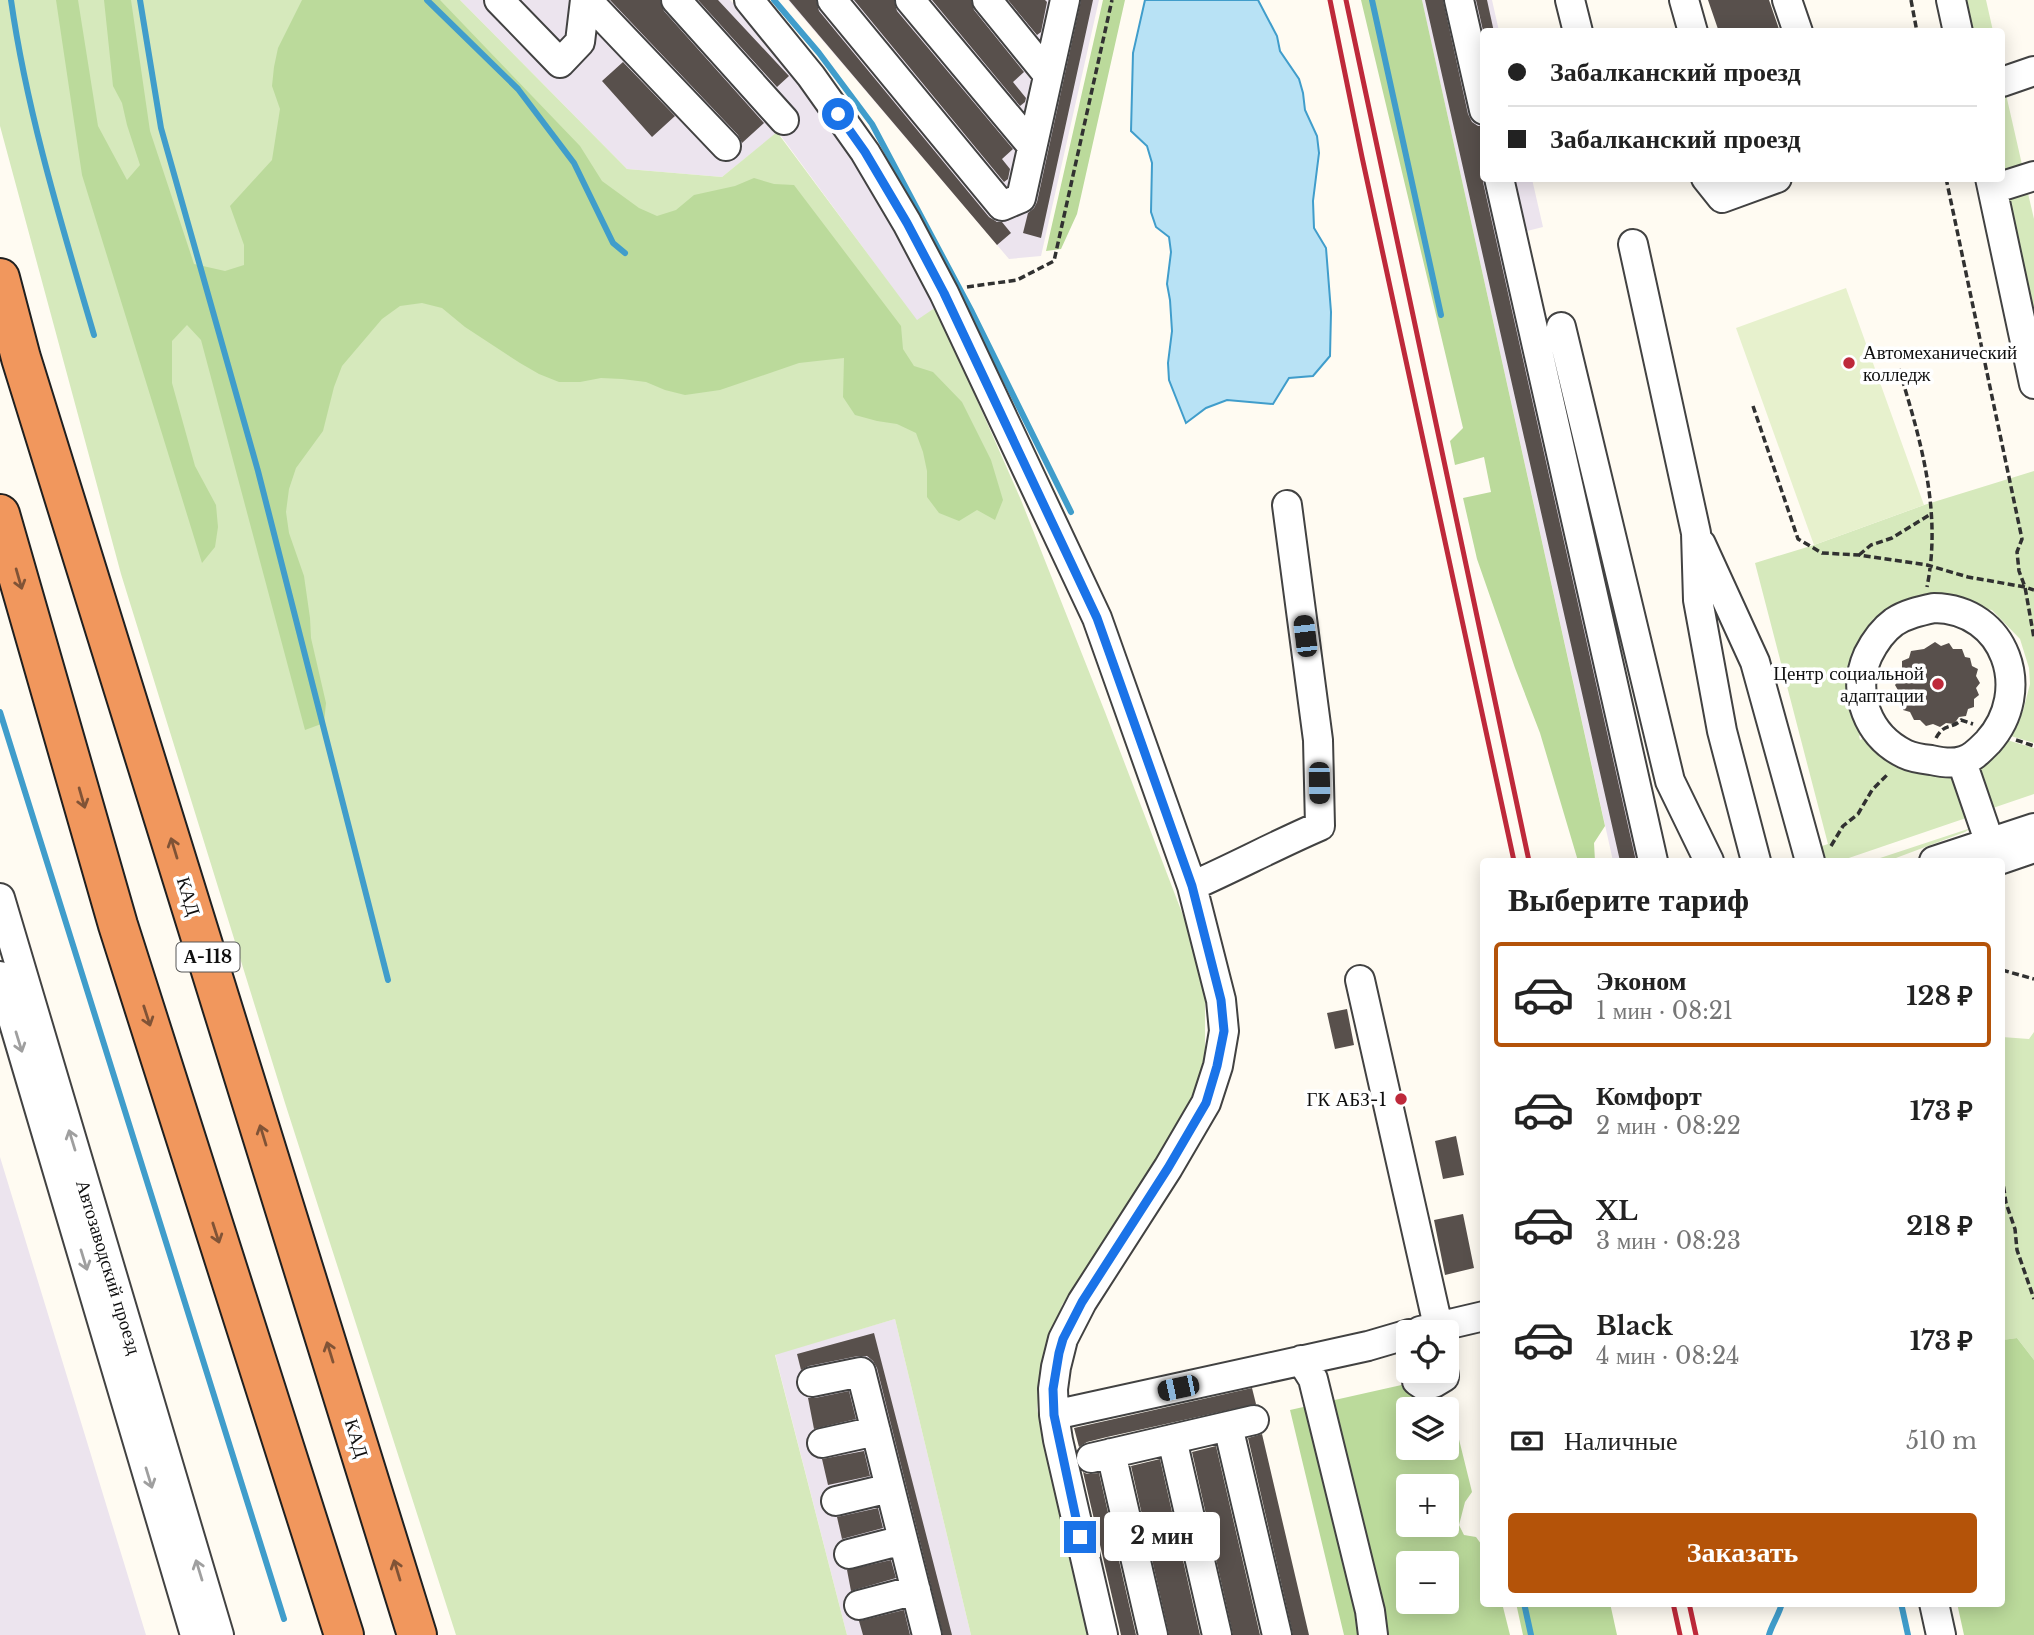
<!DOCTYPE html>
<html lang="ru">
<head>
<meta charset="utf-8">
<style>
  body { margin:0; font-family:"Libre Baskerville",serif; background:#f6f6f6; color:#222; height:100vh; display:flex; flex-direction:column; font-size:26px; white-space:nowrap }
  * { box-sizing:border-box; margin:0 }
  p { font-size:23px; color:#767676 }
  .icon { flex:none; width:38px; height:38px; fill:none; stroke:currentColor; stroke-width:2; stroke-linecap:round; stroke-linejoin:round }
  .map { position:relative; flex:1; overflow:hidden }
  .panel { position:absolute; left:1480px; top:858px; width:525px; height:749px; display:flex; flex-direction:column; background:#fff; border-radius:7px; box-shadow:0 4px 18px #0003 }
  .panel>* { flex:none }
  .hud { position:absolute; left:1480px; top:28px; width:525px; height:154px; border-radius:7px; box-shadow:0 4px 18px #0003; display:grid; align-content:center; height:154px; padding:0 28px; background:#fff }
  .tools { position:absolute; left:1396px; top:1320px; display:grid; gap:14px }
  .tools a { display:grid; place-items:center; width:63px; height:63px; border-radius:7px; background:#fff; box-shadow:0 4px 18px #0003; font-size:35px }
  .end { position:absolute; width:32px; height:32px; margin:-16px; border:9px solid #1a73e8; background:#fff; box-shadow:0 0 0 4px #fff }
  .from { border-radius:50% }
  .bubble { position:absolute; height:49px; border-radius:7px; background:#fff; box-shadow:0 4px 18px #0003; font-size:23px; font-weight:800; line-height:49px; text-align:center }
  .car { position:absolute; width:21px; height:42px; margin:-21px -10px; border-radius:9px; box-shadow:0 0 5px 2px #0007; background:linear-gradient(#222 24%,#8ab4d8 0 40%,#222 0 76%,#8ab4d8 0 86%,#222 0) }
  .hud b { display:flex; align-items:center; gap:24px; height:66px; font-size:26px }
  .hud b+b { border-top:2px solid #e0e0e0 }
  .hud i { width:18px; height:18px; background:#222 }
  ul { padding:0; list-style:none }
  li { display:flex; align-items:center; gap:21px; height:105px; margin:0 14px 10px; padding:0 14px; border:4px solid transparent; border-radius:7px }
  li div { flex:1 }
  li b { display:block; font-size:26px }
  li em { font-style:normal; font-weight:800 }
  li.current { border-color:#b45309 }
  li>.icon { width:63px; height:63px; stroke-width:1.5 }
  h2 { padding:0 28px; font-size:32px; line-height:84px }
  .pay { display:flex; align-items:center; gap:18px; height:77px; padding:0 28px; font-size:26px }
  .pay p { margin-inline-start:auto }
  .cta { display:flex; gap:14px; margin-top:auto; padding:14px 28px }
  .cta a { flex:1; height:80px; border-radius:7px; background:#b45309; color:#fff; font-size:28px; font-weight:800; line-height:80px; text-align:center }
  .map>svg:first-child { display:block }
  .industrial { fill:#ece4ee }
  .green { fill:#d6e9bc }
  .forest { fill:#bbda9b; fill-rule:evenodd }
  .pitch { fill:#e7f1cd }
  .water { fill:#b8e2f5; stroke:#409dcb; stroke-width:2 }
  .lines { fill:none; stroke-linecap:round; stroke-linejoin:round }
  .stream { stroke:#409dcb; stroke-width:6 }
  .building { fill:#58504c }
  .minor-casing { stroke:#424242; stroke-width:32 }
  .highway-casing { stroke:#202020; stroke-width:42 }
  .path { stroke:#313131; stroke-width:3.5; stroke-dasharray:7 3.5; stroke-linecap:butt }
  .minor { stroke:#fff; stroke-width:28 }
  .highway { stroke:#f1975d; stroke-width:38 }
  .rail { stroke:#be293a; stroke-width:5 }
  .oneway { stroke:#805336 }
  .oneway2 { stroke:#9f9f9f }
  .route { stroke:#1a73e8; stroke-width:9 }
  .poi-dot { fill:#be293a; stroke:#fff; stroke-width:2.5 }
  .labels { text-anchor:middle; stroke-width:7; stroke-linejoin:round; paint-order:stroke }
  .shield { fill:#fff; stroke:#575757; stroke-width:2 }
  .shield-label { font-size:18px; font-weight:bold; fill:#0f0f0f }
  .poi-label { font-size:19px; fill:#0f0f0f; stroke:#fff; text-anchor:end }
  .street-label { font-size:19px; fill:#0f0f0f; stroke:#fff }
</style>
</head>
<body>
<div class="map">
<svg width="2034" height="1635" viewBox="0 0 2034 1635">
  <rect width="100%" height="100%" fill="#fffbf2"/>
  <path class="industrial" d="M460,0H730L800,74L877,194L936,307L917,321L778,132L722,177L627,169Z
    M788,0H1099L1041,256L1009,259Z
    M1422,0H1492L1499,31L1484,32V178L1532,179L1543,227L1519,233L1662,861H1613Z
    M0,1157L146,1635H0Z
    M895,1319L971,1635H847L775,1354Z"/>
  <path class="green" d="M0,0H460L627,169L722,177L777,132L917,320L936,307L1021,500L1105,712L1189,931L1205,995V1055L1197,1087L1153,1165L1062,1305L1040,1377L1037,1410L1092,1635H971L895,1319L775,1355L847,1635H456L285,1103L121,574L0,126Z
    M1965,0H1986L1993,31H1972Z
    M2005,90L2023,169L2003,175L2002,91Z
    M2027,189L2034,219V318L2007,195Z
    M2034,471V743L2004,734L2023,711L2030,684L2029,668L2020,639L1992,610L1969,606L1881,622L1874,618L1866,629L1870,636L1869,731L1859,736L1860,740L1872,735L1955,777L1972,816L1840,861H1822L1816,848L1828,844L1755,563L1814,545L1924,505Z
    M2000,738L2034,748V794L1987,810L1977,778L1979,761Z
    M1971,828L1965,832L1888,861H1871Z
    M2034,1032V1360L2017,1338L2002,1340V1037L2029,1039Z"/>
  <path class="forest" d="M56,0H78L98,126L127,180L140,165L127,125L122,103L113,86L104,0H131L150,131L194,264L225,271L244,265V245L230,206L272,160L280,109L272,86L274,67L278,48L302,0H440L580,146L602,181L639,208L657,216L676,210L694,195L735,186L754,178L774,184L794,185L901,326L903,349L914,366L933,372L962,402L991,460L1003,500L995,520L977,510L959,521L939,513L927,497V471L923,452L916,433L897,424L877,421L855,415L843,397L844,358L799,363L720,390L685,395L665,390L646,382L622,379L601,378L580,382H559L539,374L520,363L465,327L442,308L422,303L400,306L382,319L342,366L334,387L323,431L296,468L289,489L286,512L289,533L304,576L310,618L311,638L326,703L324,723L305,730L201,340L187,325L172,341V383L195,466L216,505L218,527L215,547L202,563L82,175Z
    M1103,0H1125L1077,214L1061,249L1046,251Z
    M1361,0H1422L1605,826L1594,843L1595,861H1578L1540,733L1515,668L1477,559L1463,498L1491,492L1484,457L1455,465L1450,441L1463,428Z
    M2017,1338L2034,1360V1635H1964L1957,1603H2002V1340Z
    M1406,1384L1428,1389L1447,1409H1409V1447H1447V1409L1453,1415L1472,1492L1465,1502L1459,1525L1464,1535L1476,1537L1484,1548V1603H1502L1510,1635H1344L1290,1410ZM1409,1486H1447V1524H1409ZM1409,1563H1447V1601H1409Z
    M1516,1603H1610L1617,1635H1523Z"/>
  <path class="pitch" d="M1846,288L1924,505L1814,545L1736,328Z"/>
  <path class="water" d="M1145,0H1258L1277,36L1280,51L1299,79L1303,93L1305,110L1317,136L1319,153L1313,201L1314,228L1326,248L1331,312L1330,356L1313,376L1289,378L1273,404L1227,400L1206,408L1186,423L1169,380L1168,363L1172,331L1170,300L1167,284L1171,252L1169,237L1156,227L1151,212L1152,163L1147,146L1131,131L1133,53Z"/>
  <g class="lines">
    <path class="stream" d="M11,0C27,113 62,226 94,335
      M140,0L161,128L258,471L388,980
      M427,0L518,89L574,163L613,243L625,253
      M774,0L819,53L872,124L972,312L1071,512
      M1372,0L1441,315
      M0,712L284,1619
      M1524,1603L1531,1635
      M1901,1603L1908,1635
      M1769,1635C1772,1624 1779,1615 1782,1603"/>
  </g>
  <path class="building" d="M610,0H660L664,11L764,123L742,143L738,135Z
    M698,0H718L789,76L777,87Z
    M789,0H816L819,11L989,217L997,222H1002L1011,233L997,245Z
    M854,0H894L897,11L1013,149L1002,159L1010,169L1008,179L1004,182Z
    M932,0H971L974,10L1024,72L1013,82L1026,98L1025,102L1020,106Z
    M1008,0H1045L1047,2L1041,32L1037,35Z
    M1081,0H1093L1041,238L1023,233L1028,213L1034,208L1037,202Z
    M1425,0H1443L1468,114L1472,122L1478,126H1484L1483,182L1636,861H1620Z
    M1476,0H1487L1494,32H1484V35Z
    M1708,0H1769L1780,32H1719Z
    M623,62L675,116L652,137L602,81Z
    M1935,642L1941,646L1949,643L1953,649H1962L1965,657L1970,658L1972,666L1978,669L1976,676L1980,683L1976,688L1979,695L1974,699V707L1968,709L1966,716L1959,717L1954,724L1946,723L1940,727L1933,724L1926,726L1920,720H1914L1910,712L1903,710V703L1897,698L1899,692L1895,685L1899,680L1897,674L1902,669V661L1909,658L1911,651L1924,649Z
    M1347,1009L1354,1045L1335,1049L1327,1013Z
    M1456,1136L1464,1175L1443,1179L1435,1141Z
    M1463,1214L1474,1268L1445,1275L1434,1220Z
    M874,1333L952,1635H943L877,1368L873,1361L867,1356H858L809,1366L801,1370L797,1354Z
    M1252,1388L1256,1404L1107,1437L1087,1442L1079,1447L1074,1428Z
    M849,1391L856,1419L814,1429L808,1398H815Z
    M1262,1434L1309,1635H1293L1248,1438Z
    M1216,1446L1260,1635H1233L1192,1452Z
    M864,1451L870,1476L828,1485L822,1459Z
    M1160,1459L1200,1635H1169L1131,1466Z
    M1083,1472L1087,1474L1099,1473L1136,1635H1121Z
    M878,1508L883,1528L842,1539L837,1517Z
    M891,1560L896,1578L851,1591L847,1570Z
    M904,1610L910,1635H863L859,1621Z"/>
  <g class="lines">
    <defs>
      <path id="minor" d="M499,0L560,63L580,42L585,0
        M587,0L726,146
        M676,0L784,120
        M749,0L811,76L865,152L907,223L944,293L1097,618L1192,886L1221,1000L1224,1031L1218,1066L1206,1103L1168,1168L1082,1302L1063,1339L1056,1367L1053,1389L1054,1415L1058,1440L1103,1635
        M832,0L1002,206L1021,198L1065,0
        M910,0L1032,146
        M987,0L1048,75
        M1459,0L1484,110
        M1570,0L1578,32
        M1684,0L1693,32
        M1787,0L1798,32
        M1951,0L1958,32
        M2002,82L2034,71
        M1499,178L1653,861
        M1706,178L1722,198L1777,178
        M1990,178L2034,384
        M1993,189L2034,176
        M1633,244L1696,533L1698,600L1722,731L1756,861
        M1561,327L1670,781L1709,861
        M1701,544L1755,662L1810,861
        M1934,608C2006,609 2034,691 1988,742C1981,749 1972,759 1962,761C1953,764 1940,762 1931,760C1922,759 1913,758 1905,754C1868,736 1851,693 1868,655C1874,643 1883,630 1894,622C1906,614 1920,611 1934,608Z
        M1962,762L1996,861
        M1934,861L2034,828
        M1996,861L2034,848
        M1192,886C1235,867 1276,845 1320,826L1318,740L1287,505
        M0,898L219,1635
        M0,976L195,1635
        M1360,980L1438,1326L1437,1332
        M1420,1331L1484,1316
        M1301,1360L1313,1379L1370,1611L1373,1635
        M1418,1370L1417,1381L1423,1385L1434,1383L1444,1377L1443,1370
        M812,1382L861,1372L927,1635
        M1054,1415L1368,1346L1409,1334
        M1228,1426L1277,1635
        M1172,1439L1217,1635
        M822,1443L876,1431
        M1111,1453L1153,1635
        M1091,1458L1254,1420
        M836,1501L890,1488
        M849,1554L903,1540
        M1934,1603L1941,1635
        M859,1605L916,1590"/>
      <path id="highway" d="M0,278L21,358L417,1635
        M0,514L118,925L344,1635"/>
    </defs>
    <use href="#minor" class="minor-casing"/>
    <use href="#highway" class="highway-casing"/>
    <path class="path" d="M1911,0L1917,32
      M1946,178L2022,539L2017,552L2019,571L2025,587L2034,638
      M967,287L1017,280L1054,261L1112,0
      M1899,369C1921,441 1942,512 1927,587
      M1753,406L1798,539L1822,553L1859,555L1927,565L1968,577L2025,587L2034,590
      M1859,555L1871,545L1892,538L1931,514
      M1936,738C1945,722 1951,730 1961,720L1973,724
      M2016,740L2034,746
      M1831,846L1843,826L1858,814L1872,790L1889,773
      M2002,970L2034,979
      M2002,1176L2006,1203L2015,1229L2017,1250L2034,1299"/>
    <use href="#minor" class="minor"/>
    <use href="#highway" class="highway"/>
    <path class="rail" d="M1330,0L1362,157L1514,861
      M1346,0L1529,861
      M1673,1603L1680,1635
      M1689,1603L1696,1635"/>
  </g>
  <defs><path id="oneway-shaft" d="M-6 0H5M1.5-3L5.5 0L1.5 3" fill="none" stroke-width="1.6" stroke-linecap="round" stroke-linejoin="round" transform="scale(1.75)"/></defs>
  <g class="oneway">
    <use href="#oneway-shaft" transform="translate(19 579) rotate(74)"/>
    <use href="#oneway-shaft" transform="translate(82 798) rotate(74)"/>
    <use href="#oneway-shaft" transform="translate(174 848) rotate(-107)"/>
    <use href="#oneway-shaft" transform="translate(147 1016) rotate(72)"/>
    <use href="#oneway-shaft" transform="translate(263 1135) rotate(-107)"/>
    <use href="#oneway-shaft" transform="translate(216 1233) rotate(72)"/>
    <use href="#oneway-shaft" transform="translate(330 1352) rotate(-107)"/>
    <use href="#oneway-shaft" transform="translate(397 1570) rotate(-107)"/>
  </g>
  <g class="oneway2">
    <use href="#oneway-shaft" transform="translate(19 1042) rotate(73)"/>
    <use href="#oneway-shaft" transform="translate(72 1140) rotate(-107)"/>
    <use href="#oneway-shaft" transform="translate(84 1260) rotate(73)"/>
    <use href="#oneway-shaft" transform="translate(149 1478) rotate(73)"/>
    <use href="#oneway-shaft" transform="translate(199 1570) rotate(-107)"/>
  </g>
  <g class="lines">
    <path class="route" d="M838,114L865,152L907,223L944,293L1097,618L1192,886L1221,1000L1224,1031L1217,1066L1206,1103L1168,1168L1082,1302L1063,1339L1059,1353L1053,1389L1054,1415L1080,1537"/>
  </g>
  <g class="poi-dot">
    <circle cx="1849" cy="363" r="7"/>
    <circle cx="1938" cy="684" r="7"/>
    <circle cx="1401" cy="1099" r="7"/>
  </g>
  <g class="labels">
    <rect class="shield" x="176.5" y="942.5" width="63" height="29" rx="5"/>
    <g class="shield-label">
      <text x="208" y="963">А-118</text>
    </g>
    <g class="poi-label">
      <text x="1863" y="359" text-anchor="start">Автомеханический<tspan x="1863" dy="22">колледж</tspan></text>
      <text x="1924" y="680">Центр социальной<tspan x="1924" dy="22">адаптации</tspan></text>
      <text x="1387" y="1106">ГК АБЗ-1</text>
    </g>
    <g class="street-label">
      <text transform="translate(189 896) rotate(73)" y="7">КАД</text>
      <text transform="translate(109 1267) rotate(73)" y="7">Автозаводский проезд</text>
      <text transform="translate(357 1438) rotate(73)" y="7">КАД</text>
    </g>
  </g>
</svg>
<div class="tools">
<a><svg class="icon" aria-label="locate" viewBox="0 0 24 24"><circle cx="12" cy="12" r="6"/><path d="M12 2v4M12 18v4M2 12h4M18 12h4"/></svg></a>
<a><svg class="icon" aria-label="layers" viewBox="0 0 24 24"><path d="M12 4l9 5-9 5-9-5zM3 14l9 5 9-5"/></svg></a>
<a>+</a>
<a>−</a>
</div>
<i class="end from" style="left:838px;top:114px"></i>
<i class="end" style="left:1080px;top:1537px"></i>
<div class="bubble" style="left:1104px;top:1512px;width:116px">2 мин</div>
<i class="car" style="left:1305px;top:636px;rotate:353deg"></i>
<i class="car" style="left:1319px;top:783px;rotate:179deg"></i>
<i class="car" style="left:1178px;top:1388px;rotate:258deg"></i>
<div class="hud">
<b><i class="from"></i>Забалканский проезд</b>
<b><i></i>Забалканский проезд</b>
</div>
<section class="panel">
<h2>Выберите тариф</h2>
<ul>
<li class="current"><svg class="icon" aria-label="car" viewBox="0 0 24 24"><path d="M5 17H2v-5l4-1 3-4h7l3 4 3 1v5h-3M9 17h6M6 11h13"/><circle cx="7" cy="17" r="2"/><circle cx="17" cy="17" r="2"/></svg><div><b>Эконом</b><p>1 мин · 08:21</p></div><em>128 ₽</em></li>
<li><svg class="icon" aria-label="car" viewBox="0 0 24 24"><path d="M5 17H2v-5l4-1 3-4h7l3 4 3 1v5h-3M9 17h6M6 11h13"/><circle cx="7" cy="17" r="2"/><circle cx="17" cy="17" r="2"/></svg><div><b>Комфорт</b><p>2 мин · 08:22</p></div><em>173 ₽</em></li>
<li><svg class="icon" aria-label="car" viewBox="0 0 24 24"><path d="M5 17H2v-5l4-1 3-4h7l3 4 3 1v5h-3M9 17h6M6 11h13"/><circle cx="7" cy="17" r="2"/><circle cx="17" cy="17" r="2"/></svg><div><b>XL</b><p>3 мин · 08:23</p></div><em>218 ₽</em></li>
<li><svg class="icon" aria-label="car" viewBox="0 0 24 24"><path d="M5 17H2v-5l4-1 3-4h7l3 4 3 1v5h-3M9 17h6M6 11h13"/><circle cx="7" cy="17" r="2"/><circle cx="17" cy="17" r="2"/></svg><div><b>Black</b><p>4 мин · 08:24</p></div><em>173 ₽</em></li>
</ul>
<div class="pay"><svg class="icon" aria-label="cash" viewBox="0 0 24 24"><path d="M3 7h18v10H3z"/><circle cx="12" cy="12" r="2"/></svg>Наличные<p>510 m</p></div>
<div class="cta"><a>Заказать</a></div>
</section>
</div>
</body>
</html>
